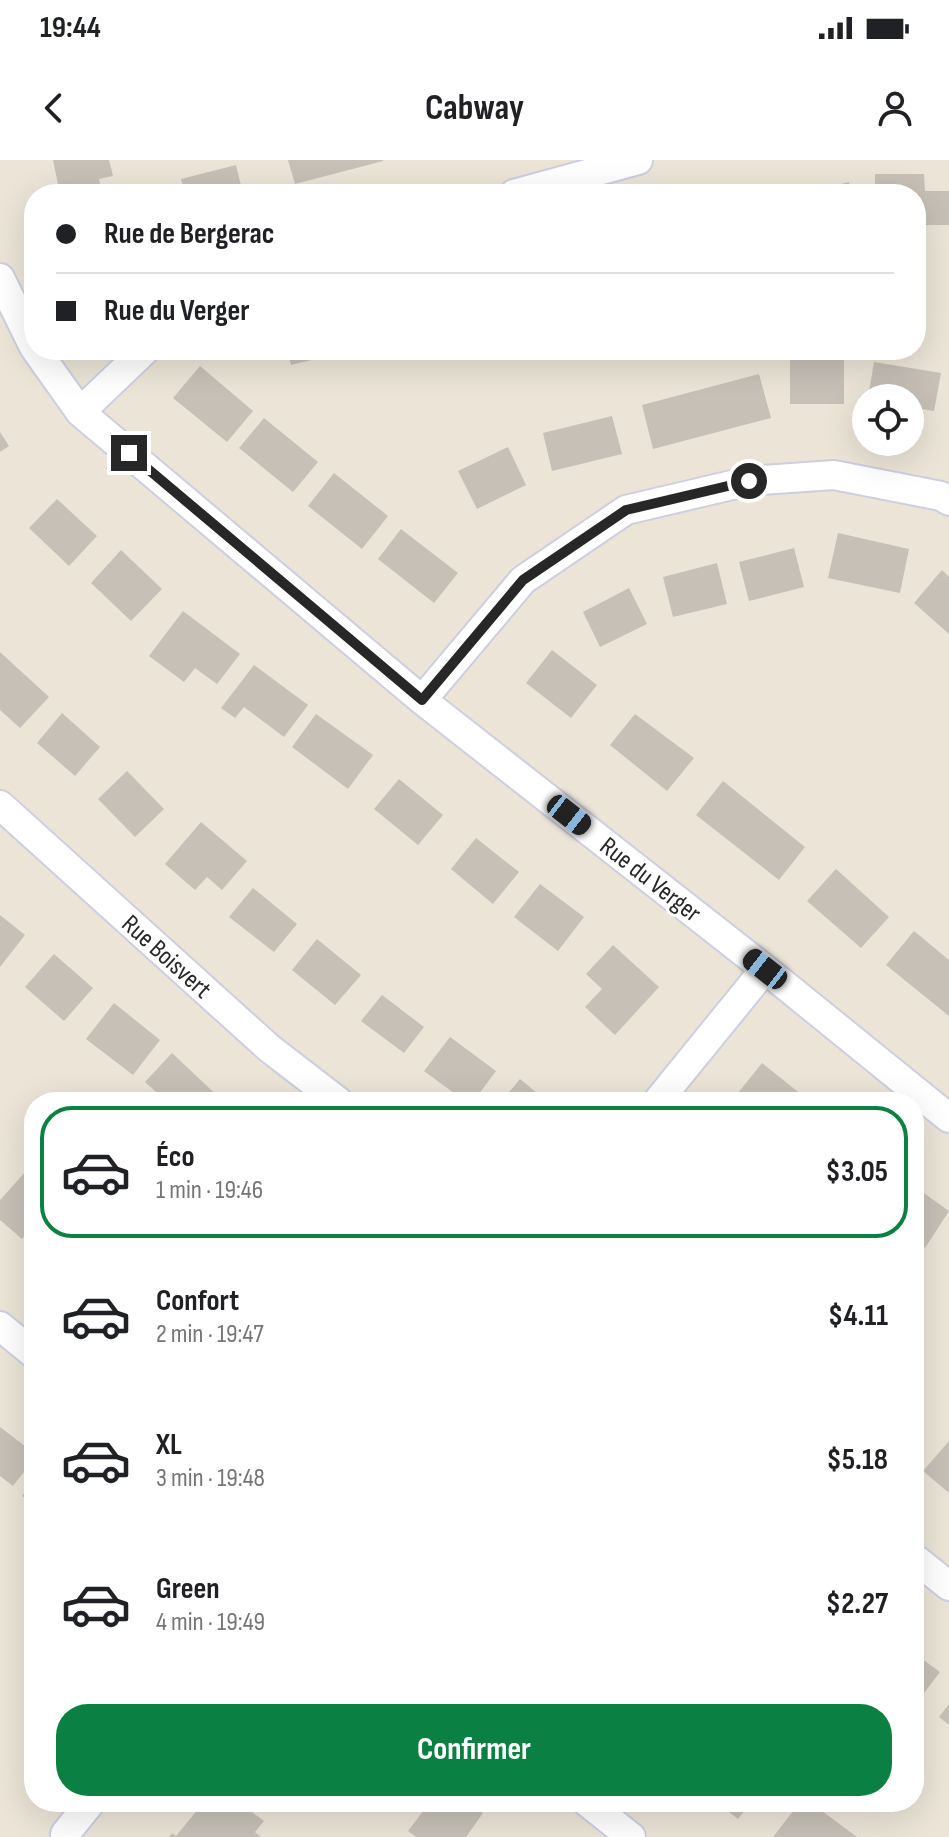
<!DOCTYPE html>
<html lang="fr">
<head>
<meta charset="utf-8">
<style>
  body { margin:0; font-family:"Sofia Sans Condensed",sans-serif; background:#f6f6f6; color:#202124; height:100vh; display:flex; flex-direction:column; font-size:30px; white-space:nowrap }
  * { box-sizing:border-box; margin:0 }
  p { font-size:26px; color:#757577 }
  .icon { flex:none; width:44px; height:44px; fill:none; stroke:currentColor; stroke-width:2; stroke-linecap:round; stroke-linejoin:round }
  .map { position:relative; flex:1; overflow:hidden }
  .drawer { position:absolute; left:24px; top:932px; width:900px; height:720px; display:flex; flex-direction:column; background:#fff; border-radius:32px; box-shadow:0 8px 32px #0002 }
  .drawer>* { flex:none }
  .banner { position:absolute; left:24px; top:24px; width:902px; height:176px; border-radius:32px; box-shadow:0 8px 32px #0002; display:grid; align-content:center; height:176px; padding:0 32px; background:#fff }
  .buttons { position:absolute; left:852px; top:224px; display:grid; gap:16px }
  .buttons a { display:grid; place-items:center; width:72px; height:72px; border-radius:50%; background:#fff; box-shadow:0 8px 32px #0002; font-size:40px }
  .end { position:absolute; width:36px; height:36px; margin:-18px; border:10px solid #272727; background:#fff; box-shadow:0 0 0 4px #fff }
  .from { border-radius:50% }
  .car { position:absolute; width:24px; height:48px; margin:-24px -12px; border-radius:10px; box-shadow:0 0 6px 2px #0007; background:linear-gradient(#222 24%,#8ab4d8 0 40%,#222 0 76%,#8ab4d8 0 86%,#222 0) }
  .banner b { display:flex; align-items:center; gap:28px; height:76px; font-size:30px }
  .banner b+b { border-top:2px solid #e0e0e0 }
  .banner i { width:20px; height:20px; background:#202124 }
  ul { padding:14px 0 0; list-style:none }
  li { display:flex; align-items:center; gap:24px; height:132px; margin:0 16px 12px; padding:0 16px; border:4px solid transparent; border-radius:32px }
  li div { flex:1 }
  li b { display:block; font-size:30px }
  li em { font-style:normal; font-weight:700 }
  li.on { border-color:#0b8043 }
  li>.icon { width:72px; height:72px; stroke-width:1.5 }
  .primary-button { display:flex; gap:16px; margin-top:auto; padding:16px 32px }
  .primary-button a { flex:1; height:92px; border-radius:32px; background:#0b8043; color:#fff; font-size:32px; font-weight:700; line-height:92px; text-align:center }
  .status { display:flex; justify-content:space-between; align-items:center; height:56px; padding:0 40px; background:#fff; direction:ltr }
  .status svg { height:22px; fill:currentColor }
  header { display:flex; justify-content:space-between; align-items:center; height:104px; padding:0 32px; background:#fff; font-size:36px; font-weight:700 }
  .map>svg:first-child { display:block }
  .building { fill:#c6c0b7 }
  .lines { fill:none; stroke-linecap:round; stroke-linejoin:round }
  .street-casing { stroke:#cdcfe1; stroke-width:32 }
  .street { stroke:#fff; stroke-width:28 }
  .route { stroke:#272727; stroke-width:10 }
  .labels { text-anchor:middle; stroke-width:6; stroke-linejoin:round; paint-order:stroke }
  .street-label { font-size:26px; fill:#272727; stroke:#fff }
</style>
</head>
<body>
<div class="status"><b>19:44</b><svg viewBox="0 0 49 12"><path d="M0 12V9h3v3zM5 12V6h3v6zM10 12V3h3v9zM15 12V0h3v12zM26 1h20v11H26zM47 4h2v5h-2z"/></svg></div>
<header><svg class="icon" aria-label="back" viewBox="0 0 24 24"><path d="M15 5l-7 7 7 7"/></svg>Cabway<svg class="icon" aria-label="person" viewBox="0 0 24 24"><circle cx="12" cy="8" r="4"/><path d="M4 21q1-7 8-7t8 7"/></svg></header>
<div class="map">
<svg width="949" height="1677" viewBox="0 0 949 1677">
  <rect width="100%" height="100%" fill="#ebe4d7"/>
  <path class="building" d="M53,0H109L113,16L99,19L102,34H60Z
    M288,0H383V1L295,24Z
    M236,5L243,34H185L181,19Z
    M875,14H924L925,31H949V65H916V34H875Z
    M849,22L852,34H804V33Z
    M287,190H348V191L291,205Z
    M790,200H844V244H790Z
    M874,202L941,213L934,251L910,247V238H868Z
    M200,206L253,251L227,282L173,238Z
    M759,214L771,258L653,289L642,245Z
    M612,256L622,294L552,311L543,273Z
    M264,258L318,302L293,332L239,288Z
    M0,272L9,286L0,292Z
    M508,287L526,325L477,349L458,311Z
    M334,313L388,356L362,389L308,346Z
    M57,339L97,376L69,406L29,368Z
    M401,369L458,413L434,443L378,399Z
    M838,373L909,389L900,433L828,418Z
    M794,388L804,427L749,441L739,402Z
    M121,390L162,429L131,461L91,423Z
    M717,403L727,444L673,457L663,417Z
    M942,410L949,417V474L914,443Z
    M629,428L647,464L600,487L583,452Z
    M183,451L240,494L217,524L195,508L184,522L149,496Z
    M552,490L597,525L571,558L526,523Z
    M0,492L49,537L20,568L0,550Z
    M254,505L308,545L284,577L244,547L235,558L221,548Z
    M62,553L100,587L75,616L37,583Z
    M316,554L373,595L348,629L292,587Z
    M635,554L694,598L667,631L610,585Z
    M127,611L164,649L135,677L98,639Z
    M399,619L443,655L418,685L374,649Z
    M723,621L805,687L779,720L696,655Z
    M201,662L247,701L222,730L207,717L195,730L165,704Z
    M476,678L519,712L493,744L451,709Z
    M836,709L889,757L861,788L807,741Z
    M540,724L584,757L558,791L514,757Z
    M253,728L297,764L274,792L229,757Z
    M0,755L25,775L0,807Z
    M914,771L949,800V856L886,805Z
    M317,779L361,815L335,845L292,810Z
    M613,785L659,827L615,875L585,847L602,829L586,814Z
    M54,794L93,828L64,861L25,827Z
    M382,835L424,867L404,893L361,861Z
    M114,843L160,880L133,915L86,879Z
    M450,877L496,911L473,942H466L424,911Z
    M172,893L224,942H167L145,922Z
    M762,903L807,939L804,942H739L734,938Z
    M520,919L548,942H501Z
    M27,1010L34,1017V1065L22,1079L0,1060V1040Z
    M914,1026L949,1051L925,1088L914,1080Z
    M0,1267L34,1293V1299L13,1326L0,1316Z
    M949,1281V1333L923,1311Z
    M34,1320V1345L22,1336Z
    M914,1493L940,1512L918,1541L914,1538Z
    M949,1544V1565L939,1557Z
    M204,1642H239L264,1661L255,1672L261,1677H169L172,1673L176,1676Z
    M430,1642H468L483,1653L466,1677H416L408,1671Z
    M716,1642H751L738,1659Z
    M800,1642H810L857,1677H773Z"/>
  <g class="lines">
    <defs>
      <path id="street" d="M514,34L638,0
        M0,118L34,187
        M36,190L80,252L422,540L765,809L949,958
        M80,252L145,190
        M422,540L523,420L626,350L749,321L834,315L941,336L949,341
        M0,645L269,888L339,942
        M657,942L765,809
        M0,1166L34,1194
        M914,1398L949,1426
        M587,1642L631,1677
        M65,1674L91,1642"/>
    </defs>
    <use href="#street" class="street-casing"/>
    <use href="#street" class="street"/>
  </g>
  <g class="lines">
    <path class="route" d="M129,293L422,540L523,420L626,350L749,321"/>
  </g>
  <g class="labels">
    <g class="street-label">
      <text transform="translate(651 719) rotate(38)" y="9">Rue du Verger</text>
      <text transform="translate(167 796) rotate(42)" y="9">Rue Boisvert</text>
    </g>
  </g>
</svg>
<div class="buttons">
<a><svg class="icon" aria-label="locate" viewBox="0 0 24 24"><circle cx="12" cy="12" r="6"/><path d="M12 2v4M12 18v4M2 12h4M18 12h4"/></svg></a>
</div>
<i class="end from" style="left:749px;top:321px"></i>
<i class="end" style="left:129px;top:293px"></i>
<i class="car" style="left:569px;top:655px;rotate:128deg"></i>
<i class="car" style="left:765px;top:809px;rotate:308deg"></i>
<div class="banner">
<b><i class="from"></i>Rue de Bergerac</b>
<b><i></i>Rue du Verger</b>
</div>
<section class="drawer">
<ul>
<li class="on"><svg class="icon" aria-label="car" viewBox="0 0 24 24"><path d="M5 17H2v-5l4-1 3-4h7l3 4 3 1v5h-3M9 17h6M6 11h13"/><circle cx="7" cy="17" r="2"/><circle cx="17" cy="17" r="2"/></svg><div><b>Éco</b><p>1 min · 19:46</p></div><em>$3.05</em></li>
<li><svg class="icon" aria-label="car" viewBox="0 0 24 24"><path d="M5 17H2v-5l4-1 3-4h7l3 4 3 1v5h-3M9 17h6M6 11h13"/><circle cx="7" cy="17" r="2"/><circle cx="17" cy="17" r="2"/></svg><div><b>Confort</b><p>2 min · 19:47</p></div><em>$4.11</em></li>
<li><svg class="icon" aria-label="car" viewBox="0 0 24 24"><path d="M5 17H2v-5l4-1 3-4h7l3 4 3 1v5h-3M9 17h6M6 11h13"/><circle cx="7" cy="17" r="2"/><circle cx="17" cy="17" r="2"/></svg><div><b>XL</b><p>3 min · 19:48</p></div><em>$5.18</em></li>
<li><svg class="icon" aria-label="car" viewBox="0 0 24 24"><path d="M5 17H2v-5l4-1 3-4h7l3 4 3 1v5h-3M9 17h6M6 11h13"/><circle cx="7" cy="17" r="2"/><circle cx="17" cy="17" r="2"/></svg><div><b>Green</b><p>4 min · 19:49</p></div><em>$2.27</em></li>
</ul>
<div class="primary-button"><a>Confirmer</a></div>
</section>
</div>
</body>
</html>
